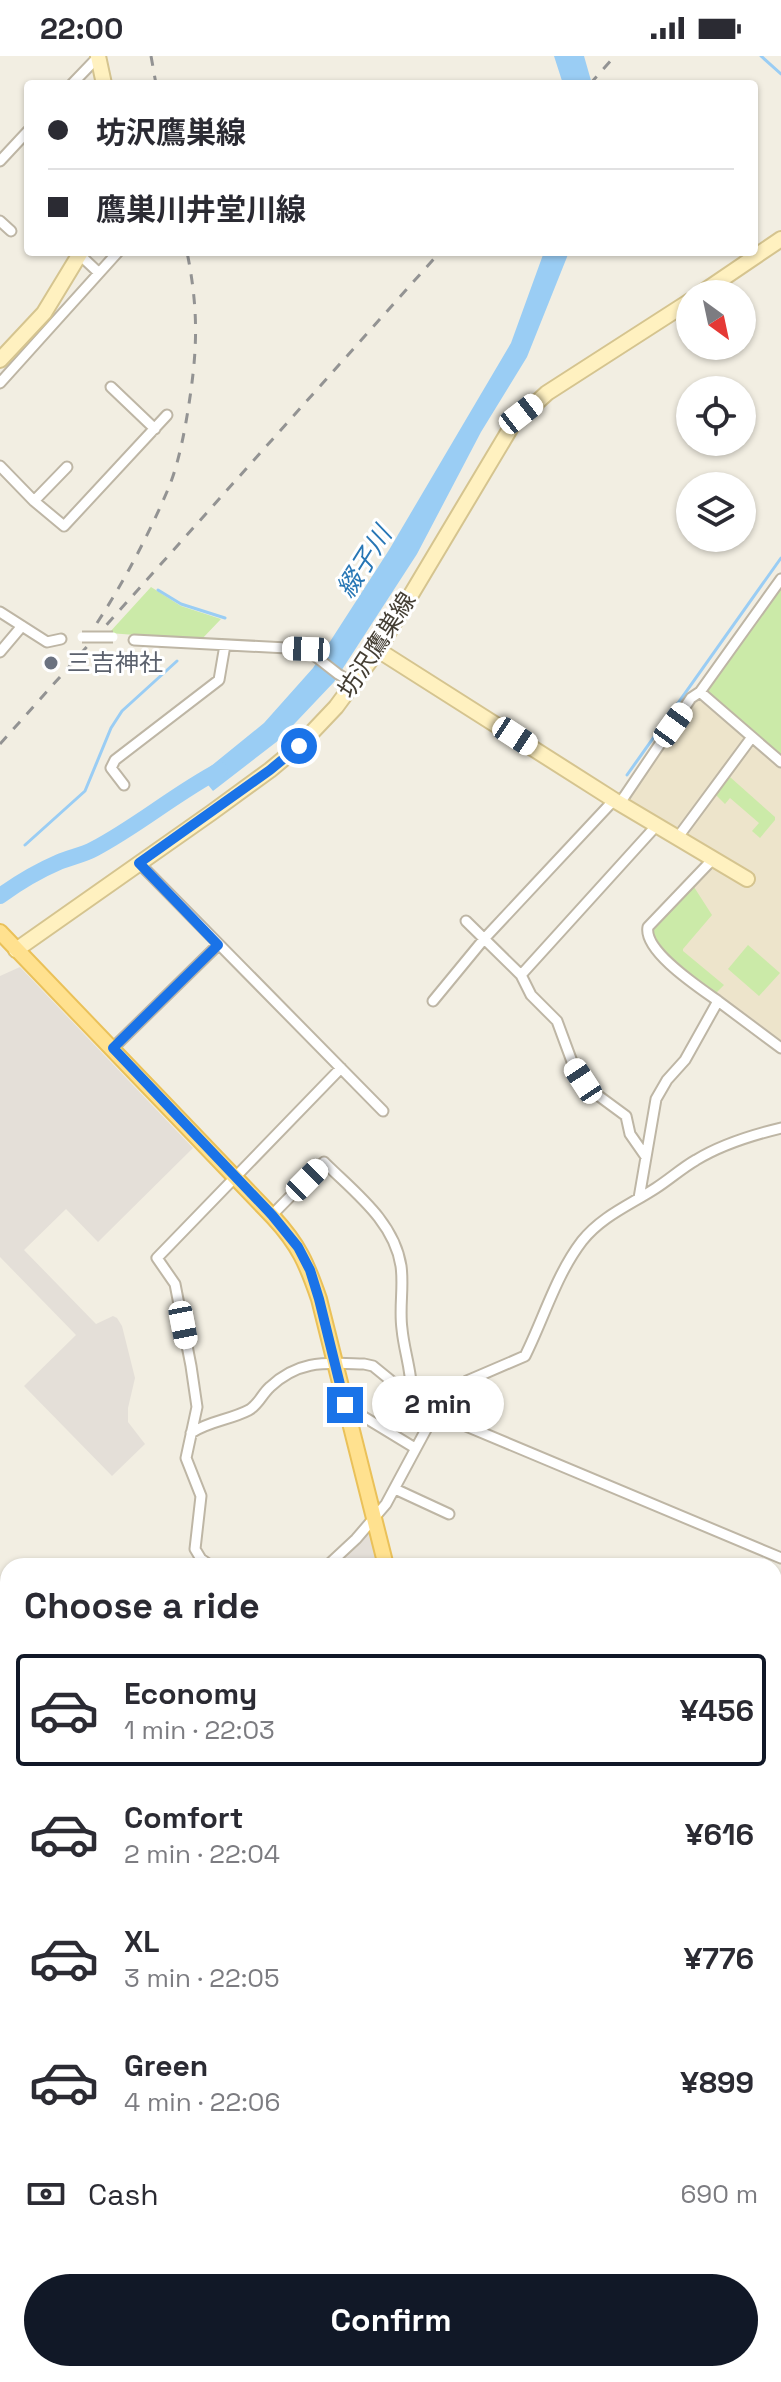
<!DOCTYPE html>
<html lang="en">
<head>
<meta charset="utf-8">
<style>
  body { margin:0; font-family:"Space Grotesk","Noto Sans JP",sans-serif; background:#f2f2f3; color:#2b2b33; height:100vh; display:flex; flex-direction:column; font-size:30px; white-space:nowrap }
  * { box-sizing:border-box; margin:0 }
  p { font-size:26px; color:#7c7c81 }
  .icon { flex:none; width:44px; height:44px; fill:none; stroke:currentColor; stroke-width:2; stroke-linecap:round; stroke-linejoin:round }
  .map { position:relative; flex:1; overflow:hidden }
  .panel { position:absolute; left:0px; top:1502px; width:782px; height:824px; display:flex; flex-direction:column; background:#fff; border-radius:24px 24px 0 0; box-shadow:0 2px 6px #0004 }
  .panel>* { flex:none }
  .banner { position:absolute; left:24px; top:24px; width:734px; height:176px; border-radius:8px; box-shadow:0 2px 6px #0004; display:grid; align-content:center; height:176px; padding:0 24px; background:#fff }
  .needle { width:52px; rotate:147deg }
  .fabs { position:absolute; left:676px; top:224px; display:grid; gap:16px }
  .fabs a { display:grid; place-items:center; width:80px; height:80px; border-radius:50%; background:#fff; box-shadow:0 2px 6px #0004; font-size:40px }
  .end { position:absolute; width:36px; height:36px; margin:-18px; border:10px solid #1a73e8; background:#fff; box-shadow:0 0 0 4px #fff }
  .from { border-radius:50% }
  .bubble { position:absolute; height:56px; border-radius:28px; background:#fff; box-shadow:0 2px 6px #0004; font-size:26px; font-weight:600; line-height:56px; text-align:center }
  .car { position:absolute; width:24px; height:48px; margin:-24px -12px; border-radius:10px; box-shadow:0 0 6px 2px #0007; background:linear-gradient(#fff 24%,#345 0 40%,#fff 0 76%,#345 0 86%,#fff 0) }
  .banner b { display:flex; align-items:center; gap:28px; height:76px; font-size:30px }
  .banner b+b { border-top:2px solid #e1e1e2 }
  .banner i { width:20px; height:20px; background:#2b2b33 }
  ul { padding:0; list-style:none }
  li { display:flex; align-items:center; gap:24px; height:112px; margin:0 16px 12px; padding:0 8px; border:4px solid transparent; border-radius:8px }
  li div { flex:1 }
  li b { display:block; font-size:30px }
  li em { font-style:normal; font-weight:600 }
  li.current { border-color:#111827 }
  li>.icon { width:72px; height:72px; stroke-width:1.5 }
  h2 { padding:0 24px; font-size:36px; line-height:96px }
  .pay { display:flex; align-items:center; gap:20px; height:88px; padding:0 24px; font-size:30px }
  .pay p { margin-inline-start:auto }
  .button { display:flex; gap:16px; margin-top:auto; padding:16px 24px }
  .button a { flex:1; height:92px; border-radius:48px; background:#111827; color:#fff; font-size:32px; font-weight:600; line-height:92px; text-align:center }
  .status { display:flex; justify-content:space-between; align-items:center; height:56px; padding:0 40px; background:#fff; direction:ltr }
  .status svg { height:22px; fill:currentColor }
  .map>svg:first-child { display:block }
  .industrial { fill:#e4dfd8 }
  .education { fill:#ede4cb }
  .green { fill:#cbeaa8 }
  .water { fill:#9acdf4 }
  .lines { fill:none; stroke-linecap:round; stroke-linejoin:round }
  .stream { stroke:#9acdf4; stroke-width:3 }
  .river { stroke:#9acdf4; stroke-width:16 }
  .street-casing { stroke:#beb6a5; stroke-width:13 }
  .secondary-casing { stroke:#d5c48f; stroke-width:18 }
  .primary-casing { stroke:#eac159; stroke-width:18 }
  .street { stroke:#fff; stroke-width:9 }
  .secondary { stroke:#fff1c0; stroke-width:14 }
  .primary { stroke:#ffe18f; stroke-width:14 }
  .rail { stroke:#939393; stroke-width:3; stroke-dasharray:10 10; stroke-linecap:butt }
  .street-bridge-casing { stroke:#beb6a5; stroke-width:13; stroke-linecap:butt }
  .street-bridge { stroke:#fff; stroke-width:9 }
  .route { stroke:#1a73e8; stroke-width:10 }
  .worship-dot { fill:#6b7280; stroke:#fff; stroke-width:3 }
  .labels { text-anchor:middle; stroke-width:6; stroke-linejoin:round; paint-order:stroke }
  .street-label { font-size:24px; fill:#443e33; stroke:#fff }
  .worship-label { font-size:24px; fill:#5b616d; stroke:#fff; text-anchor:start }
  .water-label { font-size:26px; font-style:italic; fill:#2776b5; stroke:#fff }
</style>
</head>
<body>
<div class="status"><b>22:00</b><svg viewBox="0 0 49 12"><path d="M0 12V9h3v3zM5 12V6h3v6zM10 12V3h3v9zM15 12V0h3v12zM26 1h20v11H26zM47 4h2v5h-2z"/></svg></div>
<div class="map">
<svg width="781" height="2326" viewBox="0 0 781 2326">
  <rect width="100%" height="100%" fill="#f2eee2"/>
  <path class="industrial" d="M20,911L193,1092L98,1186L66,1153L24,1194L96,1268L113,1260L117,1262L122,1270L135,1322L128,1352V1366L145,1388L112,1420L24,1330L76,1279L0,1201V920Z
    M368,1478L375,1481L386,1501L408,1510H340L339,1508Z"/>
  <path class="education" d="M699,642L781,712V990L676,907L652,882L651,873L714,809L627,744L648,710Z"/>
  <path class="green" d="M781,522V712L699,642Z
    M151,531L181,550L221,563L201,584L109,577Z
    M730,721L775,761V764L760,782L752,775L759,767L730,742L725,748L716,739Z
    M694,831L712,859L683,893V895L724,929L717,936H714C698,923 654,893 653,873Z
    M748,889L780,917L759,940L728,913Z"/>
  <path class="water" d="M554,0H584L592,28H563Z
    M544,196H569L527,301L481,376L417,498L334,626L279,684L213,735L200,719L264,667L313,612L389,494L511,287Z"/>
  <g class="lines">
    <path class="stream" d="M761,0L781,18
      M158,534L181,548L225,562
      M627,719L781,502
      M25,789L85,735L111,672L122,655L177,605"/>
    <path class="river" d="M0,840C18,827 38,815 59,806C71,801 83,799 94,793C138,770 176,737 220,714
      M0,1658L8,1667
      M774,2185L781,2190"/>
    <defs>
      <path id="street" d="M72,28L99,0
        M0,105L28,75
        M0,165L11,175
        M80,199L99,217
        M0,327L118,196
        M111,331L155,373
        M0,410L34,445L64,470L167,359
        M34,445L67,411
        M0,556L47,586L61,583
        M134,584L306,593L338,618L353,627
        M0,596L22,570
        M700,636L781,706
        M124,729L111,712L115,704L219,624L225,589
        M620,747L691,642L700,636L781,523
        M678,781L752,681
        M139,807L383,1055
        M466,865L521,919L657,769
        M521,919L531,939L557,965L574,1011L583,1025L588,1032L626,1060L630,1078L646,1101
        M433,945L484,883L614,744
        M718,945L781,992
        M113,992L218,889
        M639,1142L656,1043L667,1024L685,1004L718,945C700,932 643,895 648,871L713,803
        M272,1159L324,1106C354,1136 394,1165 401,1210C404,1231 399,1252 402,1273C404,1296 413,1318 411,1341
        M346,1350L415,1392
        M191,1377C209,1365 230,1364 249,1354C259,1348 262,1338 270,1331C300,1303 327,1307 364,1308L373,1310L411,1341L459,1367L781,1502
        M395,1433L449,1458
        M211,1510L201,1503L195,1493L201,1440L186,1402L197,1351L191,1310L175,1228L157,1202L341,1012
        M327,1510L356,1483L386,1448L436,1355L467,1325L525,1300C544,1262 556,1219 582,1185C602,1160 630,1149 656,1132C670,1123 682,1112 696,1104C722,1088 752,1079 781,1072
        M774,2224L781,2230"/>
      <path id="secondary" d="M98,0L104,28
        M700,238L781,183
        M0,304L44,257L81,196
        M378,594L614,744L747,823
        M16,894L211,757L270,714L299,690L336,651L378,594L513,368L547,337L690,245"/>
      <path id="primary" d="M0,876L273,1161C299,1189 307,1208 319,1243L386,1510
        M645,2318L650,2326"/>
    </defs>
    <use href="#street" class="street-casing"/>
    <use href="#secondary" class="secondary-casing"/>
    <use href="#primary" class="primary-casing"/>
    <use href="#street" class="street"/>
    <use href="#secondary" class="secondary"/>
    <use href="#primary" class="primary"/>
    <path class="rail" d="M151,0L156,28
      M590,28L615,0
      M97,567C125,524 149,478 169,431C177,411 182,388 186,366C197,302 200,260 187,196
      M0,688L440,196"/>
    <defs>
      <path id="street-bridge" d="M82,581H113"/>
    </defs>
    <use href="#street-bridge" class="street-bridge-casing"/>
    <use href="#street-bridge" class="street-bridge"/>
  </g>
  <g class="lines">
    <path class="route" d="M299,690L270,714L139,807L218,889L113,992L272,1159L298,1191L310,1214L319,1243L345,1349"/>
  </g>
  <circle class="worship-dot" cx="51" cy="607" r="8"/>
  <g class="labels">
    <g class="street-label">
      <text transform="translate(377 589) rotate(-57)" y="8">坊沢鷹巣線</text>
    </g>
    <g class="worship-label">
      <text x="67" y="615">三吉神社</text>
    </g>
    <g class="water-label">
      <text transform="translate(364 506) rotate(-58)" y="9">綴子川</text>
    </g>
  </g>
</svg>
<div class="fabs">
<a><svg class="needle" viewBox="-14 -14 28 28"><path d="M0-13l5 13h-10z" fill="#e53935"/><path d="M0 13l5-13h-10z" fill="#7c7c81"/></svg></a>
<a><svg class="icon" aria-label="locate" viewBox="0 0 24 24"><circle cx="12" cy="12" r="6"/><path d="M12 2v4M12 18v4M2 12h4M18 12h4"/></svg></a>
<a><svg class="icon" aria-label="layers" viewBox="0 0 24 24"><path d="M12 4l9 5-9 5-9-5zM3 14l9 5 9-5"/></svg></a>
</div>
<i class="end from" style="left:299px;top:690px"></i>
<i class="end" style="left:345px;top:1349px"></i>
<div class="bubble" style="left:372px;top:1320px;width:132px">2 min</div>
<i class="car" style="left:521px;top:358px;rotate:52deg"></i>
<i class="car" style="left:306px;top:593px;rotate:272deg"></i>
<i class="car" style="left:673px;top:669px;rotate:36deg"></i>
<i class="car" style="left:515px;top:680px;rotate:123deg"></i>
<i class="car" style="left:583px;top:1025px;rotate:327deg"></i>
<i class="car" style="left:307px;top:1124px;rotate:45deg"></i>
<i class="car" style="left:183px;top:1269px;rotate:169deg"></i>
<div class="banner">
<b><i class="from"></i>坊沢鷹巣線</b>
<b><i></i>鷹巣川井堂川線</b>
</div>
<section class="panel">
<h2>Choose a ride</h2>
<ul>
<li class="current"><svg class="icon" aria-label="car" viewBox="0 0 24 24"><path d="M5 17H2v-5l4-1 3-4h7l3 4 3 1v5h-3M9 17h6M6 11h13"/><circle cx="7" cy="17" r="2"/><circle cx="17" cy="17" r="2"/></svg><div><b>Economy</b><p>1 min · 22:03</p></div><em>¥456</em></li>
<li><svg class="icon" aria-label="car" viewBox="0 0 24 24"><path d="M5 17H2v-5l4-1 3-4h7l3 4 3 1v5h-3M9 17h6M6 11h13"/><circle cx="7" cy="17" r="2"/><circle cx="17" cy="17" r="2"/></svg><div><b>Comfort</b><p>2 min · 22:04</p></div><em>¥616</em></li>
<li><svg class="icon" aria-label="car" viewBox="0 0 24 24"><path d="M5 17H2v-5l4-1 3-4h7l3 4 3 1v5h-3M9 17h6M6 11h13"/><circle cx="7" cy="17" r="2"/><circle cx="17" cy="17" r="2"/></svg><div><b>XL</b><p>3 min · 22:05</p></div><em>¥776</em></li>
<li><svg class="icon" aria-label="car" viewBox="0 0 24 24"><path d="M5 17H2v-5l4-1 3-4h7l3 4 3 1v5h-3M9 17h6M6 11h13"/><circle cx="7" cy="17" r="2"/><circle cx="17" cy="17" r="2"/></svg><div><b>Green</b><p>4 min · 22:06</p></div><em>¥899</em></li>
</ul>
<div class="pay"><svg class="icon" aria-label="cash" viewBox="0 0 24 24"><path d="M3 7h18v10H3z"/><circle cx="12" cy="12" r="2"/></svg>Cash<p>690 m</p></div>
<div class="button"><a>Confirm</a></div>
</section>
</div>
</body>
</html>
